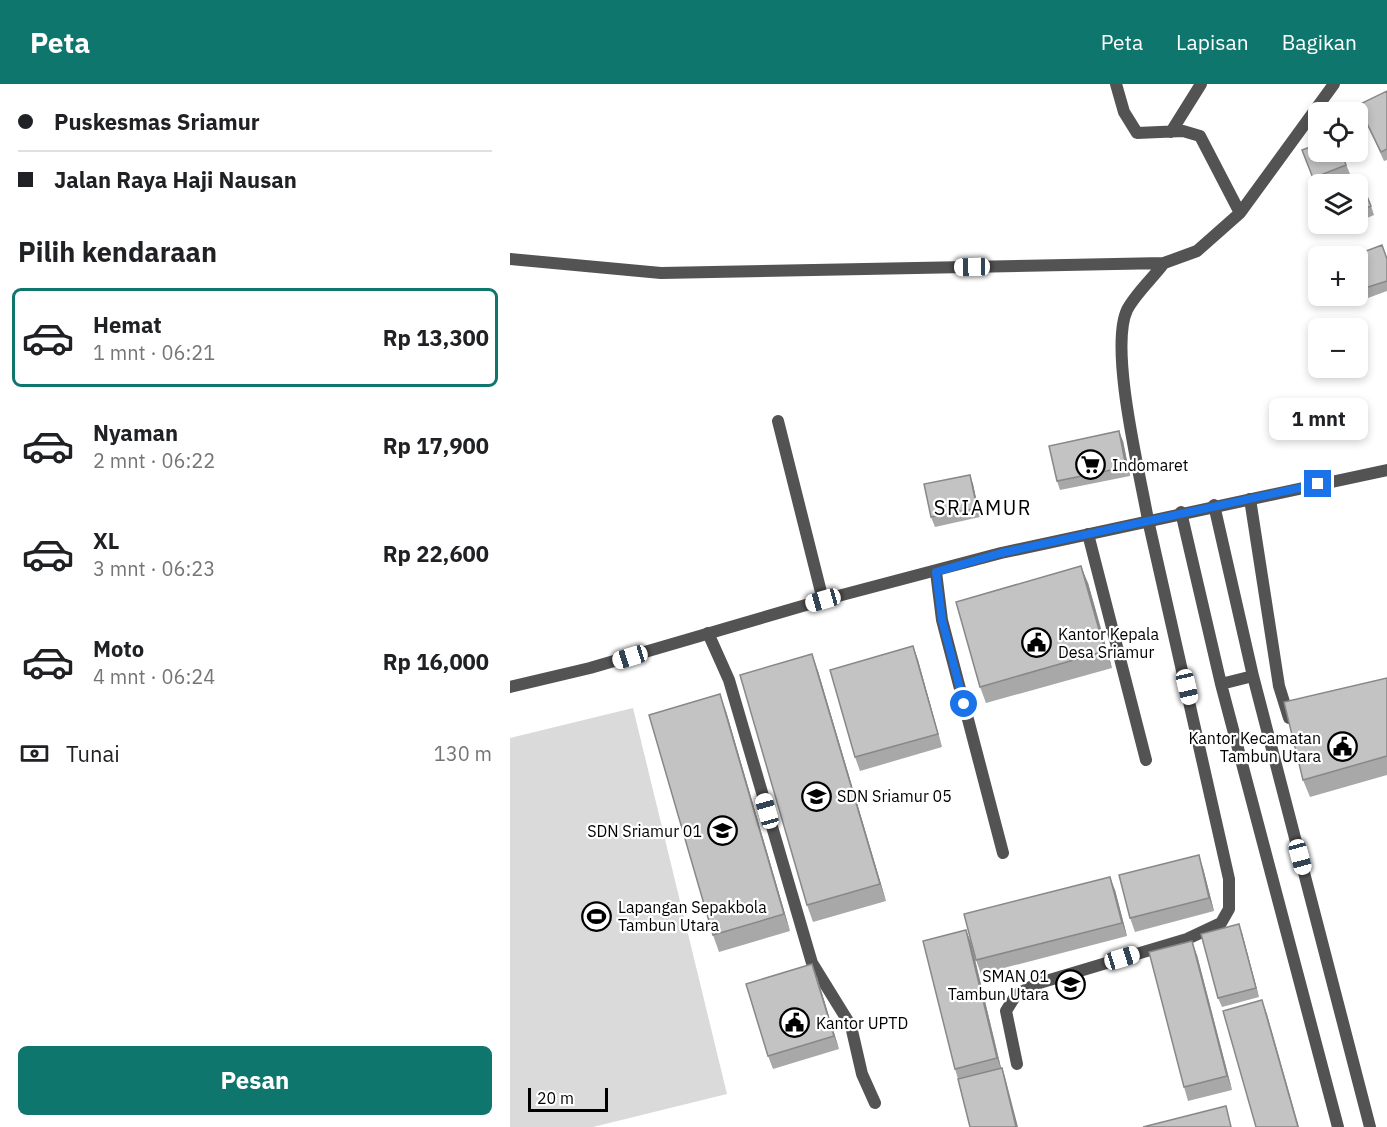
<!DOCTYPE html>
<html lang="id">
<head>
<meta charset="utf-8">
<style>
  body { margin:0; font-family:"IBM Plex Sans",sans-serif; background:#f2f2f2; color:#202124; height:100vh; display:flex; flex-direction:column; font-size:22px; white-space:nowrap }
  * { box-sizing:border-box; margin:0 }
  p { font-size:20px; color:#757577 }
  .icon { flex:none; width:33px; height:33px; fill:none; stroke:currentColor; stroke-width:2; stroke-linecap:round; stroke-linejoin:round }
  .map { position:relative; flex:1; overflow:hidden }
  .panel { display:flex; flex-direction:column; background:#fff; width:510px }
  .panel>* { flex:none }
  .hud { display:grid; align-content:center; height:132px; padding:0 18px; background:#fff }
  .tools { position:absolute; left:798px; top:18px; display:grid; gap:12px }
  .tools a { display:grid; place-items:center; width:60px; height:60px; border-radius:9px; background:#fff; box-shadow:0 3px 9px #0003; font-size:30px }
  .scale { position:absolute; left:18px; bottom:15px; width:80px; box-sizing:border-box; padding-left:6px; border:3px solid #000; border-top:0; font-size:16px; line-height:21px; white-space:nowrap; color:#000; -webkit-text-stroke:4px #fff; paint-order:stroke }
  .end { position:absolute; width:27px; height:27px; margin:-14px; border:8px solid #1a73e8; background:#fff; box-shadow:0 0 0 3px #fff }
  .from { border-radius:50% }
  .bubble { position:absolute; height:42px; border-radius:9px; background:#fff; box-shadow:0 3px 9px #0003; font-size:20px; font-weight:700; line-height:42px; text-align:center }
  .car { position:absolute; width:18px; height:36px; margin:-18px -9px; border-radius:8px; box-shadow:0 0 4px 2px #0007; background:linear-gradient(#fff 24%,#345 0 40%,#fff 0 76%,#345 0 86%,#fff 0) }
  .hud b { display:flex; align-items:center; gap:21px; height:57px; font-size:22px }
  .hud b+b { border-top:2px solid #e0e0e0 }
  .hud i { width:15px; height:15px; background:#202124 }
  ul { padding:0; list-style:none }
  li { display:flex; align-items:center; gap:18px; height:99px; margin:0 12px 9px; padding:0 6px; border:3px solid transparent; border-radius:9px }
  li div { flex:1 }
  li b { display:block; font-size:22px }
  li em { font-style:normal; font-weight:700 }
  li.selected { border-color:#0f766e }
  li>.icon { width:54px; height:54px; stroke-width:1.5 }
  h2 { padding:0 18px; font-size:27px; line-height:72px }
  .pay { display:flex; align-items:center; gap:15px; height:66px; padding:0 18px; font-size:22px }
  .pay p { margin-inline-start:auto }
  .cta { display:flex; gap:12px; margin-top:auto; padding:12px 18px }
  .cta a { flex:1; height:69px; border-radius:9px; background:#0f766e; color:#fff; font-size:24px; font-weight:700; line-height:69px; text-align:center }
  header { display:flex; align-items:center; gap:36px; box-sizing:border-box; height:84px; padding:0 30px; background:#0f766e; color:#fff }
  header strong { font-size:28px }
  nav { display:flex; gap:33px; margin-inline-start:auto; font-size:21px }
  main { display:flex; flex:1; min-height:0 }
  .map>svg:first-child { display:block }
  .green { fill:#dadada }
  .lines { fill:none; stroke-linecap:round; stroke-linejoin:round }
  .service { stroke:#535353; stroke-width:12 }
  .minor { stroke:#535353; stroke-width:12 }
  .tertiary { stroke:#535353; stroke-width:12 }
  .wall { fill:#a8a8a8 }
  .shaded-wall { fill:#888 }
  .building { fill:#c3c3c3; stroke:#888; stroke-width:1.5 }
  .route { stroke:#1a73e8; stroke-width:8 }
  .labels { text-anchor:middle; stroke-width:4.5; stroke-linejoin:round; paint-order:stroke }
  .poi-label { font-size:16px; fill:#000; stroke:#fff; text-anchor:start }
  .quarter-label { font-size:20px; letter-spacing:1.5px; fill:#000; stroke:#fff }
</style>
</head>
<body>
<header>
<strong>Peta</strong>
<nav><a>Peta</a><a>Lapisan</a><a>Bagikan</a></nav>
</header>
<main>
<section class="panel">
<div class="hud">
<b><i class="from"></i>Puskesmas Sriamur</b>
<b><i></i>Jalan Raya Haji Nausan</b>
</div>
<h2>Pilih kendaraan</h2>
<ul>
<li class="selected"><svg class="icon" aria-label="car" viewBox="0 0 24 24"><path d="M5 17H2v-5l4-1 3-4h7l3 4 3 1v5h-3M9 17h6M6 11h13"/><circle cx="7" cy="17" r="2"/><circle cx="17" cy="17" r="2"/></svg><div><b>Hemat</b><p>1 mnt · 06:21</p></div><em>Rp 13,300</em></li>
<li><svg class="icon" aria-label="car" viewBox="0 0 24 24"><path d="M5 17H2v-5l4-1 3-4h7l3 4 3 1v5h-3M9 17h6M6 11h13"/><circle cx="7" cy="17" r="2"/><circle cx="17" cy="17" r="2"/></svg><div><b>Nyaman</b><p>2 mnt · 06:22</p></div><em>Rp 17,900</em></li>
<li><svg class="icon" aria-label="car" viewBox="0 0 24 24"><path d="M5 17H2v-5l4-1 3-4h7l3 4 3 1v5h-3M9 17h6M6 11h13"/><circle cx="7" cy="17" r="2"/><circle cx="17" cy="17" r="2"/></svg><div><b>XL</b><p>3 mnt · 06:23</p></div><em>Rp 22,600</em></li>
<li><svg class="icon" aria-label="car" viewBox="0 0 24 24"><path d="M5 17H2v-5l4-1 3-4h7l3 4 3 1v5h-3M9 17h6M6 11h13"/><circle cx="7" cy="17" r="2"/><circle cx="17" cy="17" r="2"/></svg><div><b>Moto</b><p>4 mnt · 06:24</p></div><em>Rp 16,000</em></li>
</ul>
<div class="pay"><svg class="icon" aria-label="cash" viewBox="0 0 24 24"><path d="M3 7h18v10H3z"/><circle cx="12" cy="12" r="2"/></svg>Tunai<p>130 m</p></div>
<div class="cta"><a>Pesan</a></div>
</section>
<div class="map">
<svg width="877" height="1043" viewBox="0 0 877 1043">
  <rect width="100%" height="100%" fill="#fff"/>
  <path class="green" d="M123,624L217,1010L83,1043H0V654Z"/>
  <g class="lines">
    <path class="service" d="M268,337L313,516
      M740,415L769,602L779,634
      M578,450L636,676
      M426,488L432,536L493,769
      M198,549L219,596L302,879L341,942L352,990L365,1019
      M507,980L496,927L506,911L526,900L677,855L711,839L719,825V795L638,436"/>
    <path class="minor" d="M606,0L614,28L627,49L673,47L690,52L730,129
      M661,48L691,0
      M0,175L151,189L654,179L687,167L730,129L824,0
      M704,421L743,592L860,1043
      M671,428L711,600L828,1043
      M638,436C630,390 599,265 617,226C625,210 643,194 654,179
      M711,600L743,592"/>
    <path class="tertiary" d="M0,603L80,584L313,516L491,469L877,386"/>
  </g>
  <path class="wall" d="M877,7V76L874,77L852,30L848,21Z
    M792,66L831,68L840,90L814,100H808V102L806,103Z
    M848,100L861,122L864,131L848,138Z
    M826,140H845L829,146Z
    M877,174V207L858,214L848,184Z
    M613,357L620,392L550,406L547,397Z
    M463,400L470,433L425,443L421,433Z
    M578,499L602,584L476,619L470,603Z
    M403,562L408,576L432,663L350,687L345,673Z
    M308,587L376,817L303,838L297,821Z
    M877,594V691L800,713L793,696Z
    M216,627L280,847L209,868L203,851Z
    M693,784L704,827L625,848L620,834Z
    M605,806L617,852L471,890L466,876Z
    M456,846L461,859L491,984L495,993L448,995L445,985Z
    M732,849L749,913L712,923L708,914Z
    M687,871L722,1006L678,1017L674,1003Z
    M307,893L329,965L263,985L258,972Z"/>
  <path class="shaded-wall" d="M609,347L613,357L620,392L616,383Z
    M460,391L463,400L470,433L467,424Z
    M571,482L578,499L602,584L595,567Z
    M403,562L408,576L432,663L428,650Z
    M302,570L308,587L376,817L370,800Z
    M210,610L216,627L280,847L274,830Z
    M689,771L693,784L704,827L699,814Z
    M600,793L605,806L617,852L612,839Z
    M729,840L732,849L749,913L746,904Z
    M456,846L461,859L492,988L487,974Z
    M682,857L687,871L722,1006L717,992Z
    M302,880L307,893L329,965L324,952Z
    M752,916L757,930L789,1043H788Z
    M492,984L495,993L508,1043H506Z"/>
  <path class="building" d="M877,7V65L871,68L848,21Z
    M808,60V68H831L836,81L803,94L792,66Z
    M850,95L861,122L848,128V100H837Z
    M872,161L877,175V197L855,204L848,184V172H843Z
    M609,347L616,383L547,397L539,362Z
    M460,391L467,424L421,433L414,400Z
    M571,482L595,567L470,603L446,518Z
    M403,562L428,650L345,673L320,586Z
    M302,570L370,800L297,821L230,591Z
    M877,594V672L793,696L774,618Z
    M210,610L274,830L203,851L139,631Z
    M689,771L699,814L620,834L609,791Z
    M600,793L612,839L466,876L454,830Z
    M729,840L746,904L708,914L691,850Z
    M456,846L487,974L445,985L413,857Z
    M682,857L717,992L674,1003L639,868Z
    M302,880L324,952L258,972L236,900Z
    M752,916L788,1043H746L713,927Z
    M492,984L506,1043H460L448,995Z
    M716,1022L721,1043H633Z"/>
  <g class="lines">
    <path class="route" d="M454,620L432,536L426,488L491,469L808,400"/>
  </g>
  <defs>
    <symbol id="supermarket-ring" viewBox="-11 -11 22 22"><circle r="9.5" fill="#fff" stroke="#000" stroke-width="1.5"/><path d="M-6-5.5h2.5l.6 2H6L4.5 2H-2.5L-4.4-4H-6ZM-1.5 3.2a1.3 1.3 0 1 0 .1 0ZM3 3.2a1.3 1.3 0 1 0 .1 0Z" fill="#000"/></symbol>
    <symbol id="civic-ring" viewBox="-11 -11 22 22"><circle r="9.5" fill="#fff" stroke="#000" stroke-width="1.5"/><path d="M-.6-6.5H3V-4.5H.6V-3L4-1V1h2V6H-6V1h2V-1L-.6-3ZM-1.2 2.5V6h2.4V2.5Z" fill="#000"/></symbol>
    <symbol id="school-ring" viewBox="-11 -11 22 22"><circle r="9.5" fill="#fff" stroke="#000" stroke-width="1.5"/><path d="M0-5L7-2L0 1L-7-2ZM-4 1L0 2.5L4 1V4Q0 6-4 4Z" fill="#000"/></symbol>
    <symbol id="stadium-ring" viewBox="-11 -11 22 22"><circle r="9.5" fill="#fff" stroke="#000" stroke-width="1.5"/><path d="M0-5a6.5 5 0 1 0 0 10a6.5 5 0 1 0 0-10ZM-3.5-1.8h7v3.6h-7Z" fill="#000"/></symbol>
  </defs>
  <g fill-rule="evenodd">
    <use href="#supermarket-ring" x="564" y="364" width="33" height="33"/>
    <use href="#civic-ring" x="510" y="542" width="33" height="33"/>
    <use href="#civic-ring" x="816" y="646" width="33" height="33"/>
    <use href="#school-ring" x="290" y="696" width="33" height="33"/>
    <use href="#school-ring" x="196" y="730" width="33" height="33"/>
    <use href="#stadium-ring" x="70" y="816" width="33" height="33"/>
    <use href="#school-ring" x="544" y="884" width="33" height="33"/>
    <use href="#civic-ring" x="268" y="922" width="33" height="33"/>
  </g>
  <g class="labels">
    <g class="poi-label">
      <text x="602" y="387">Indomaret</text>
      <text x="548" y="556">Kantor Kepala<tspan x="548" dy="18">Desa Sriamur</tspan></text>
      <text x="811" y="660" text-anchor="end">Kantor Kecamatan<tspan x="811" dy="18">Tambun Utara</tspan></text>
      <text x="327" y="718">SDN Sriamur 05</text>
      <text x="192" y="753" text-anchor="end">SDN Sriamur 01</text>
      <text x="108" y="829">Lapangan Sepakbola<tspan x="108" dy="18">Tambun Utara</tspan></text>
      <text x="539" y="898" text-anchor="end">SMAN 01<tspan x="539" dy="18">Tambun Utara</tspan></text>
      <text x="306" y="945">Kantor UPTD</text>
    </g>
    <g class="quarter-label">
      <text x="473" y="431">SRIAMUR</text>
    </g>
  </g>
</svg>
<div class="tools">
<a><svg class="icon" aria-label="locate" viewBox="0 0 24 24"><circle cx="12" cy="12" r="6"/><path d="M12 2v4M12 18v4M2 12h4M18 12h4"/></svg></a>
<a><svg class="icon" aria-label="layers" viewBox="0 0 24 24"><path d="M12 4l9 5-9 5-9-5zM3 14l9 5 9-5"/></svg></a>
<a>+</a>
<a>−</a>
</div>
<div class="scale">20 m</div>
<i class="end from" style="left:454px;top:620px"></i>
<i class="end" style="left:808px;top:400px"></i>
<div class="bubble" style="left:759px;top:314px;width:99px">1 mnt</div>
<i class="car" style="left:462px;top:183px;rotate:269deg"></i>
<i class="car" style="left:313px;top:516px;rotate:254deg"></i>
<i class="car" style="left:120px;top:573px;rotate:253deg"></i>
<i class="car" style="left:677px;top:603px;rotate:167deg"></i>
<i class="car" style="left:257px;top:727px;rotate:344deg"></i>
<i class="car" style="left:790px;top:773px;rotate:165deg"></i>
<i class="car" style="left:612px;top:874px;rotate:73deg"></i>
</div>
</main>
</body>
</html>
